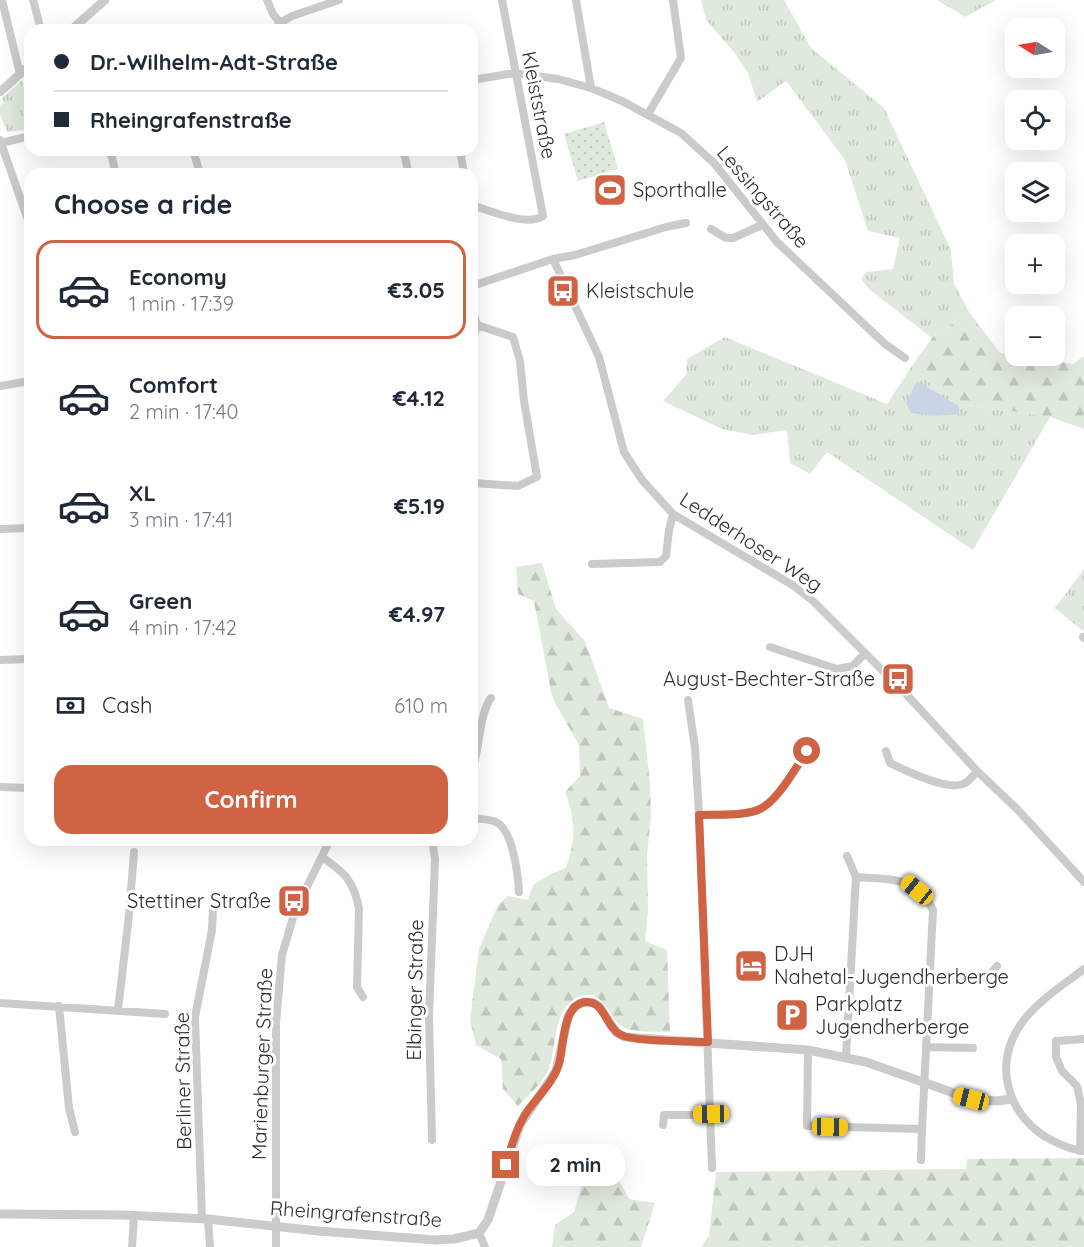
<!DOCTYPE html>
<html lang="en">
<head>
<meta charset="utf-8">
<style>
  body { margin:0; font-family:Quicksand,sans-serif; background:#f6f6f7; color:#1f2937; height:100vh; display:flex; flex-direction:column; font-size:22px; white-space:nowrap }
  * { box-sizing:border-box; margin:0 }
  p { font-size:20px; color:#747a83 }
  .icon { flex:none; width:33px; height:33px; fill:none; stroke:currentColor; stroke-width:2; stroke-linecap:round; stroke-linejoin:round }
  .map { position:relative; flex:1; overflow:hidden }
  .details { position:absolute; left:24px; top:168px; width:454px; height:678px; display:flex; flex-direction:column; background:#fff; border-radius:18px; box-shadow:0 6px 24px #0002 }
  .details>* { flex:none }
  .top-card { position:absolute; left:24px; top:24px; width:454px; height:132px; border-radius:18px; box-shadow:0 6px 24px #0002; display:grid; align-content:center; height:132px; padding:0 30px; background:#fff }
  .needle { width:39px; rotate:281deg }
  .controls { position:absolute; left:1005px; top:18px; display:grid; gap:12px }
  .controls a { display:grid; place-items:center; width:60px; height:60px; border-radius:12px; background:#fff; box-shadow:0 6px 24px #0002; font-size:30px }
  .end { position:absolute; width:27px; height:27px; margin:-14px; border:8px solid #d06344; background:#fff; box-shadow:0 0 0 3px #fff }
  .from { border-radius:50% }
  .bubble { position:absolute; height:42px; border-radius:18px; background:#fff; box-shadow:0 6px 24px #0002; font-size:20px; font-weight:700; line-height:42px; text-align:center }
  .car { position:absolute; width:18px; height:36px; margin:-18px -9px; border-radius:8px; box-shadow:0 0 4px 2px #0007; background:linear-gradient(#f5c518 24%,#345 0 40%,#f5c518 0 76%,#345 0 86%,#f5c518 0) }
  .top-card b { display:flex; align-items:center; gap:21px; height:57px; font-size:22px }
  .top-card b+b { border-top:2px solid #e0e1e3 }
  .top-card i { width:15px; height:15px; background:#1f2937 }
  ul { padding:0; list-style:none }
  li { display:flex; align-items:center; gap:18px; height:99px; margin:0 12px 9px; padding:0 18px; border:3px solid transparent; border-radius:18px }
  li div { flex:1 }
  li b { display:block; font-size:22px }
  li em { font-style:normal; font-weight:700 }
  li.current { border-color:#d06344 }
  li>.icon { width:54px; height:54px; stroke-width:1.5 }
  h2 { padding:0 30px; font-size:27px; line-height:72px }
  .pay { display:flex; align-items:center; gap:15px; height:66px; padding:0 30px; font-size:22px }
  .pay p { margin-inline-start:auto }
  .button { display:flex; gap:12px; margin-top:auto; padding:12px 30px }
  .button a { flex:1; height:69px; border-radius:18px; background:#d06344; color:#fff; font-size:24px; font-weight:700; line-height:69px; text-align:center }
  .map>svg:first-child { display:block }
  .grass { fill:url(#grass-tufts) }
  .forest { fill:url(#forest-firs) }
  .park { fill:url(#park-dots) }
  .water { fill:#cbd4e7 }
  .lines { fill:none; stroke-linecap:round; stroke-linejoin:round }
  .minor { stroke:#cbcbcb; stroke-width:8 }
  .tertiary { stroke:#cbcbcb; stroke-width:9 }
  .route { stroke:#d06344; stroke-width:8 }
  .labels { text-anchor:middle; stroke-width:6; stroke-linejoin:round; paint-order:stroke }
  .street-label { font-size:20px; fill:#2e2e2e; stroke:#fff }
  .poi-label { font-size:20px; fill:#2e2e2e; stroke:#fff; text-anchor:start }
</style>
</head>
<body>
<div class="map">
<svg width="1084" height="1247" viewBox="0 0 1084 1247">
  <defs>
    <pattern id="grass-tufts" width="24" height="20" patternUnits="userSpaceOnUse" patternTransform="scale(1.5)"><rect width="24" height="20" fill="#e0e9dd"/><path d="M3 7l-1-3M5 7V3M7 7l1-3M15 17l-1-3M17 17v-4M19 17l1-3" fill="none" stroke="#c0c8be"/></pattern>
    <pattern id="forest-firs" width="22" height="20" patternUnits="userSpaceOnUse" patternTransform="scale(1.5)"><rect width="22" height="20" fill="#e0e9dd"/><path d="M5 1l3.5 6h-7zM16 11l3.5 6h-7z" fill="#c0c8be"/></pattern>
    <pattern id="park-dots" width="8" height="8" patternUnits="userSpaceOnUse" patternTransform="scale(1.5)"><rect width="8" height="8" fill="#e0e9dd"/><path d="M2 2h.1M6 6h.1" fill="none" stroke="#c0c8be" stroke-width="1.8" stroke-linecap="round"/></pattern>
  </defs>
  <rect width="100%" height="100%" fill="#fff"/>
  <path class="grass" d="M701,0H784L811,48L884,108L951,250L954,284L969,312L932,338L869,289L861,279L866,272L893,269L900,238L868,231L845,160L786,81L757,102L748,73L734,52L706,20Z
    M937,0H996L965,17Z
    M22,80L30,115V129L7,132L0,114V105L4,103L2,98Z
    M725,337L887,404L912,366L930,383L967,405L1050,417L973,550L827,452L810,474L790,463L787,430L753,435L722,429L663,401L686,375L687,359Z
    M1084,569V630L1083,631L1055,608Z"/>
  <path class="forest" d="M969,312L1000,353L1073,364L1084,356V429L1050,417L967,405L930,383L912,366L932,338Z
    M542,563L556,609L585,641L609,708L643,719L650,783L651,815L647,855L648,909L645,941L667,950L670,1032C655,1031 632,1034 620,1025C609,1017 602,986 578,997C551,1010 558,1047 548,1071C542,1084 527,1096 518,1106L503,1089L501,1059L476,1045L470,1020L479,949L498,905L508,896L528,900L533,885L549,875L566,868C576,838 576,822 565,792L580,776L579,745L556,705L551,692L534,601L518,594L516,567Z
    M1084,1158V1247H701L709,1236L716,1172L966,1169L967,1159Z
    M586,1171L616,1175L629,1199L655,1203L641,1247H552L555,1225L574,1212Z"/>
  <path class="park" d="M604,122L618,169L578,181L564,134Z"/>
  <path class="water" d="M917,381L959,406V414L935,416L911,413L906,403Z"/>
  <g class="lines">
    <path class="minor" d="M2,0L20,74
      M33,0L41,30
      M267,0L273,14L280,23L274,30
      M576,0L591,88
      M280,23L292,16L339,0
      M472,80L515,73L558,79L591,88L622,101L681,133L714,163L777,242L885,344L905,358
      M648,114L681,58L673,0
      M0,140L30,226
      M1,143L30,136
      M110,150L116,174
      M193,150L200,174
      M403,150L409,174
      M460,150L464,174
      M472,205C491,211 527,227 543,216L502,0
      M711,229L726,238H733L762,225
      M553,259L599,357L624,452L642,480L673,514L794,586L814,602L907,695L977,771L1018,810L1084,882
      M472,286L553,259L575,255L666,227L686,223
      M472,307L477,325L472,344
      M0,386L30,381
      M472,483L518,486L537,477L524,401L520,361L513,337L477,325
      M0,529L30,528
      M592,564L660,562L666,556L669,530L673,514
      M1083,637L1084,638
      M770,647L837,669L853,666L865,653
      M0,660L30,659
      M688,700L695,748L699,815L712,1168
      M886,751L890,763C904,770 948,791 963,784C969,782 973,776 977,771
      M472,769C480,749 479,714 491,698
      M0,787L30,788
      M699,815C717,814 737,816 755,811C778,803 800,761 814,741
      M472,818C480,819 489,819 496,822C513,830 518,875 519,892
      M322,857C345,873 353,880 359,908L357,987L363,997
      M1084,969C1063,985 1036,1002 1021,1024C991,1066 1009,1119 1053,1141C1063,1146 1073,1150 1084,1151
      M930,976L987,978L997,966
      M0,1003L165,1014
      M59,1006L69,1108L75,1132
      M118,1010L129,915L134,852
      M926,1047L973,1048
      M808,1050L807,1126L922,1129L933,910C917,875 890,880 856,877
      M846,1057L856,877L847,856
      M663,1125L664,1115H711
      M432,1140L429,1017L435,859L432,840
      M1080,1151L1081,1105L1077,1086L1062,1071L1056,1057V1041L1084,1039
      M921,1160L922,1129
      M202,1219L195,1017L212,930L213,908
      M208,1219L210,1247
      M479,1233L485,1247
      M132,1247L134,1216
      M276,1247V1023L282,955L295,911L330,840"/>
    <path class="tertiary" d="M71,30L105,0
      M0,92L30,65
      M0,1214L123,1215L208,1219L318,1231L436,1240L454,1239L479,1233L488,1220L520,1125L556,1071L568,1017L574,1007L584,1002L594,1003L599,1006L616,1032L625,1037L808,1050L866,1062L971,1099L997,1101L1011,1099"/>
  </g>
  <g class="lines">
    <path class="route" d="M506,1165C511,1147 516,1129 526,1113C537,1097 553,1083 559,1064C564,1047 562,1002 587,1002C605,1002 606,1028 621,1035C636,1042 689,1041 708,1042L699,815C718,814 742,817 760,809C778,801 795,768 807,751"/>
  </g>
  <defs>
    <symbol id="stadium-square" viewBox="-11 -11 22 22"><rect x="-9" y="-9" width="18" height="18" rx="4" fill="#d06344" stroke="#fff"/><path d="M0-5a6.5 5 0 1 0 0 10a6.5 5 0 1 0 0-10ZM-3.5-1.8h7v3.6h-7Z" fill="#fff"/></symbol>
    <symbol id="bus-square" viewBox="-11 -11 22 22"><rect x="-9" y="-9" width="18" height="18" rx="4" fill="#d06344" stroke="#fff"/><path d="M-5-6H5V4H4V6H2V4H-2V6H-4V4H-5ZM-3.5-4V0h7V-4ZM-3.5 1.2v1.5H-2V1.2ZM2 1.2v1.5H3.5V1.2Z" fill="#fff"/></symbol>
    <symbol id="hotel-square" viewBox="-11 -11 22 22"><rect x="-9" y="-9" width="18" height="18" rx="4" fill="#d06344" stroke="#fff"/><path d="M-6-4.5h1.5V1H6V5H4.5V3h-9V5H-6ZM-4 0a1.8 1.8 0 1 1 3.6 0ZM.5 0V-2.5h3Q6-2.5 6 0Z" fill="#fff"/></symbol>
    <symbol id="parking-square" viewBox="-11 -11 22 22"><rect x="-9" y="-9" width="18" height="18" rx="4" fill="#d06344" stroke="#fff"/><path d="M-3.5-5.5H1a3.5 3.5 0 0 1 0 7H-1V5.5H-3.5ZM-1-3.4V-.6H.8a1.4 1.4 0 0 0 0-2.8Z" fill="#fff"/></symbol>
  </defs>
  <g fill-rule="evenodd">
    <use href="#stadium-square" x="591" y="171" width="38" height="38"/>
    <use href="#bus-square" x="544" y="272" width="38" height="38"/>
    <use href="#bus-square" x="879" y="660" width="38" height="38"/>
    <use href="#bus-square" x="275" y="882" width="38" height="38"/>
    <use href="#hotel-square" x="732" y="947" width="38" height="38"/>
    <use href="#parking-square" x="773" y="996" width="38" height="38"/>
  </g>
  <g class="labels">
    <g class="street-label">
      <text transform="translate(539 105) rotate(79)" y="7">Kleiststraße</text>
      <text transform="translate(763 197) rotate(49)" y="7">Lessingstraße</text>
      <text transform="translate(751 542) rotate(33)" y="7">Ledderhoser Weg</text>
      <text transform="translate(415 990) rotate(-89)" y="7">Elbinger Straße</text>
      <text transform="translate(262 1064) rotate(-88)" y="7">Marienburger Straße</text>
      <text transform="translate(183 1081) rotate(-91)" y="7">Berliner Straße</text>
      <text transform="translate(356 1214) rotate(4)" y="7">Rheingrafenstraße</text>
    </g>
    <g class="poi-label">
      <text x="633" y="197">Sporthalle</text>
      <text x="586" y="298">Kleistschule</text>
      <text x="875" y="686" text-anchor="end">August-Bechter-Straße</text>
      <text x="271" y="908" text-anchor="end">Stettiner Straße</text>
      <text x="774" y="961">DJH<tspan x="774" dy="23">Nahetal-Jugendherberge</tspan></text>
      <text x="815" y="1011">Parkplatz<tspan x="815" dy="23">Jugendherberge</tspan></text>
    </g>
  </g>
</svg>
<div class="controls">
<a><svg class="needle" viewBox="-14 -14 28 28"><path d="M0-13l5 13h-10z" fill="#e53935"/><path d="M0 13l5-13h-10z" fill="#747a83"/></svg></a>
<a><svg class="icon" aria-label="locate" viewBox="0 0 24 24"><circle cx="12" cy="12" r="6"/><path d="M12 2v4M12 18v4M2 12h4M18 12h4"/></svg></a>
<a><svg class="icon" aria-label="layers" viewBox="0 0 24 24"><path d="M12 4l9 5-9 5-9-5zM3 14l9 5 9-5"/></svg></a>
<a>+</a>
<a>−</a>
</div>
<i class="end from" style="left:807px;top:751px"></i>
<i class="end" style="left:506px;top:1165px"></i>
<div class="bubble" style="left:526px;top:1144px;width:99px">2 min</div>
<i class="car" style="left:917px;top:890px;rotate:309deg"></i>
<i class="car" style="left:971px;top:1099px;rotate:284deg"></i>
<i class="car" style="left:711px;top:1114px;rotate:269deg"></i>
<i class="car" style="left:830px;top:1127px;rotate:91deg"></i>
<div class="top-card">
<b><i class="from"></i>Dr.-Wilhelm-Adt-Straße</b>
<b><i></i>Rheingrafenstraße</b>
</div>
<section class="details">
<h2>Choose a ride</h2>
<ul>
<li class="current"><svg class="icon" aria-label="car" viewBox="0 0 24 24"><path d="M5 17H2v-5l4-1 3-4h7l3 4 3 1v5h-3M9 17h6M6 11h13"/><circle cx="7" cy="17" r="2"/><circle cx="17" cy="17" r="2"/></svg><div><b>Economy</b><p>1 min · 17:39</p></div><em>€3.05</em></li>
<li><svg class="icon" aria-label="car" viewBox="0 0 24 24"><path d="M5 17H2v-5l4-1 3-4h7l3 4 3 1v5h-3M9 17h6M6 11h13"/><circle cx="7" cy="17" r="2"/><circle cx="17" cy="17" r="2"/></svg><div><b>Comfort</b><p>2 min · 17:40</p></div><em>€4.12</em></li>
<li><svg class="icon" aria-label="car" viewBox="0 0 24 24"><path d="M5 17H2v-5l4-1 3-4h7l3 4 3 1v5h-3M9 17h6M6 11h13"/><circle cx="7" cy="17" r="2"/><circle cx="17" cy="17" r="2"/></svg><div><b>XL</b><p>3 min · 17:41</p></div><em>€5.19</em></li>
<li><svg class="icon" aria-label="car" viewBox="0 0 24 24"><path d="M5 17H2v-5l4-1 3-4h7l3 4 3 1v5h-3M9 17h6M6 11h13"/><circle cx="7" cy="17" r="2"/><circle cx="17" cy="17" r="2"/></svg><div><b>Green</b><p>4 min · 17:42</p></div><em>€4.97</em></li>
</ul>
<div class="pay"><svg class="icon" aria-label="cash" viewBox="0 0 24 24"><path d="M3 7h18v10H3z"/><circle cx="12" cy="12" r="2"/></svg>Cash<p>610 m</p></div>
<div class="button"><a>Confirm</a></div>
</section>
</div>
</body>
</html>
